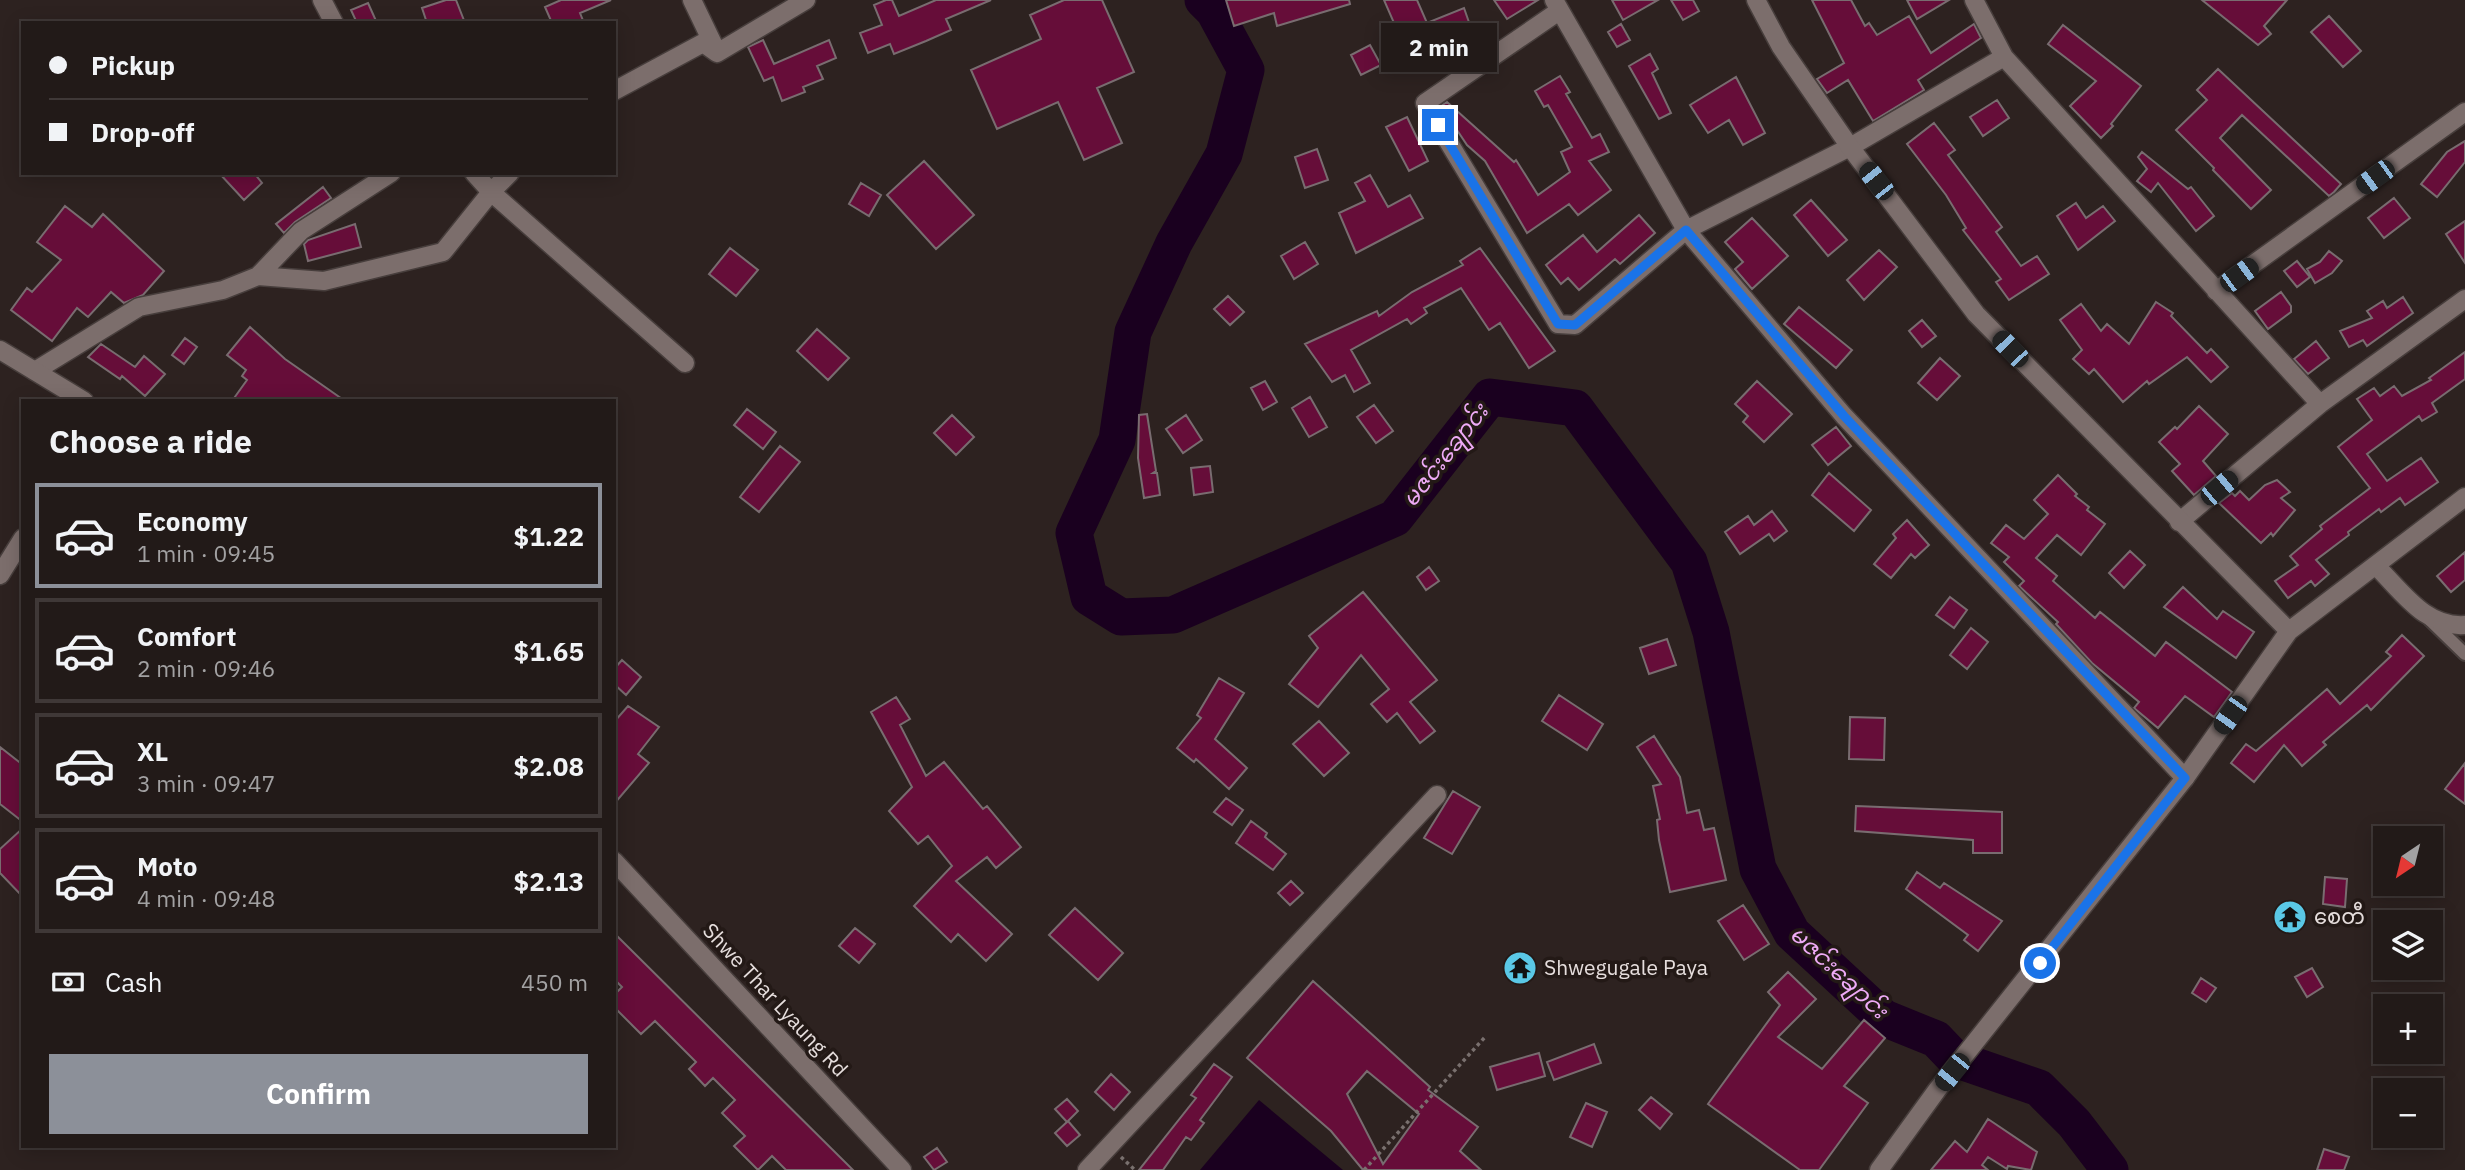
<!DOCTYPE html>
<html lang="en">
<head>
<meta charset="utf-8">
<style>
  body { margin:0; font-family:"IBM Plex Sans","Noto Sans Myanmar",sans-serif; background:#2a2321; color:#f1f3f6; height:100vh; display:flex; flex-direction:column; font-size:26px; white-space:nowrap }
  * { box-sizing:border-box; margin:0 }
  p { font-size:23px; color:#a2a1a2 }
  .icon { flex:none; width:38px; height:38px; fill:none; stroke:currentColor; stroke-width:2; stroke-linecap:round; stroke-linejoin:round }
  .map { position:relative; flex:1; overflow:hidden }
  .drawer { position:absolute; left:21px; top:399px; width:595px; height:749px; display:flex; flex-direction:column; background:#221a18; border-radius:0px; box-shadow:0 4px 18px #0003,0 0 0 2px #3f3837 }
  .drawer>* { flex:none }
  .top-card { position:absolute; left:21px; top:21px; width:595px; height:154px; border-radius:0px; box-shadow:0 4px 18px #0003,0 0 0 2px #3f3837; display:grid; align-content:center; height:154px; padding:0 28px; background:#221a18 }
  .needle { width:46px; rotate:215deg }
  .tools { position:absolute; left:2373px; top:826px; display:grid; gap:14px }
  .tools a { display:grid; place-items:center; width:70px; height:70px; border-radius:0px; background:#221a18; box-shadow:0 4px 18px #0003,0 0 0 2px #3f3837; font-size:35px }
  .end { position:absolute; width:32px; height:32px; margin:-16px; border:9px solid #1a73e8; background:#fff; box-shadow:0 0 0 4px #fff }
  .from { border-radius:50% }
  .bubble { position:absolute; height:49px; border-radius:0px; background:#221a18; box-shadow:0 4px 18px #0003,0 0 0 2px #3f3837; font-size:23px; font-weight:700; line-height:49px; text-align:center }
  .car { position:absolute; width:21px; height:42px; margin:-21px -10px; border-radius:9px; box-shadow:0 0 5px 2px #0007; background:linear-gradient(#222 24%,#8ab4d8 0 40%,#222 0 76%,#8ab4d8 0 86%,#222 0) }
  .top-card b { display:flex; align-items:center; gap:24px; height:66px; font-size:26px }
  .top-card b+b { border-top:2px solid #3f3837 }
  .top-card i { width:18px; height:18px; background:#f1f3f6 }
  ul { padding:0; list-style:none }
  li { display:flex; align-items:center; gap:21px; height:105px; margin:0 14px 10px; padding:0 14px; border:4px solid #3f3837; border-radius:0px }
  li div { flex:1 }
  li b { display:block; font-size:26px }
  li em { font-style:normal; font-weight:700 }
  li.active { border-color:#8c9099 }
  li>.icon { width:63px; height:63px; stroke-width:1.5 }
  h2 { padding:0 28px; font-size:32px; line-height:84px }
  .pay { display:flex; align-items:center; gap:18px; height:77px; padding:0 28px; font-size:26px }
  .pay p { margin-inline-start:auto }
  .button { display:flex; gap:14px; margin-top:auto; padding:14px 28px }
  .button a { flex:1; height:80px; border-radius:0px; background:#8c9099; color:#fff; font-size:28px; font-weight:700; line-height:80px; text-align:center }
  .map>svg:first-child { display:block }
  .water { fill:#1a001f }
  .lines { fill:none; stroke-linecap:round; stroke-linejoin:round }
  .river { stroke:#1a001f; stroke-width:37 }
  .building { fill:#660d39; stroke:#796c70; stroke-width:2; fill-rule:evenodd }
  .service-casing { stroke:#473e3c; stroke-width:16 }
  .minor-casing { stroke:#473e3c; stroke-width:21 }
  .tertiary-casing { stroke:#473e3c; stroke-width:21 }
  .path { stroke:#79706e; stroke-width:3.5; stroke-dasharray:3.5 3.5; stroke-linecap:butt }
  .service { stroke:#7c6e6c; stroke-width:12 }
  .minor { stroke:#7c6e6c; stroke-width:18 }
  .tertiary { stroke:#7c6e6c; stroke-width:18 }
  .route { stroke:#1a73e8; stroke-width:9 }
  .labels { text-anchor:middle; stroke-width:7; stroke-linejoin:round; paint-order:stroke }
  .poi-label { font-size:21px; fill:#e6dedd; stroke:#231916; text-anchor:start }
  .street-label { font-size:21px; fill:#e6dedd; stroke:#231916 }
  .water-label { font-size:23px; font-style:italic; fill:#eeabf6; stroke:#231916 }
</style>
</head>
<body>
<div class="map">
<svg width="2465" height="1170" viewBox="0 0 2465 1170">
  <rect width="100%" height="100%" fill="#2d2220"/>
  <path class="water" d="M1259,1100L1343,1170H1200Z"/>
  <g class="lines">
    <path class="river" d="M1203,0L1214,11L1246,70L1224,154L1174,243L1133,332L1117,440L1074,533L1089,597L1121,617L1173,615L1395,518L1490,397L1575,408L1689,562L1711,632L1758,869L1792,933L1884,1018L1936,1039L1955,1059L2039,1088L2074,1123L2110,1170"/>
  </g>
  <path class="building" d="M446,0H456L465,23H427L422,8Z
    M561,0H611L580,13L584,23H552L545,7Z
    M886,0H892L899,16L936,0H991L946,19L951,30L926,41L894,54L890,44L868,53L860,33L882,25L874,5Z
    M1064,0H1102L1134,72L1097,88L1122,143L1084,160L1058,102L997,129L971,70L1041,39L1030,15Z
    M1226,0H1349L1350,4L1277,26L1274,13L1234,26Z
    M1384,0H1417L1427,23L1464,8L1472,31L1436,44L1439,50L1411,62Z
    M1494,0H1538L1507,19Z
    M1612,0H1658L1623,20Z
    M1671,0H1693L1699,11L1683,20Z
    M1812,0H1851L1865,26L1869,23L1877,35L1909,16L1931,53L1974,24L1981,38L1918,80L1924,90L1873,121L1848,80L1827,93L1817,79L1844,63Z
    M1907,0H1949L1917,19Z
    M2202,0H2287L2264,26L2271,34L2258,45Z
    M368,3L377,23H357L351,10Z
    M2329,16L2361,51L2343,67L2311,32Z
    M1621,24L1630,40L1617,47L1608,32Z
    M2063,25L2141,86L2111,124L2113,126L2101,138L2070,106L2096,81L2048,44Z
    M763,40L774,64L829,40L836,58L817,66L823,79L803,87L805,92L782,101L773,77L764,81L748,47Z
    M1370,45L1381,65L1361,75L1351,55Z
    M1650,54L1658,69L1652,73L1671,113L1659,119L1629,66Z
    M2218,69L2341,184L2334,192L2329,196L2242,115L2220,138L2271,190L2251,209L2213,170L2214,168L2176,130L2207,100L2197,90Z
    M1560,76L1570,92L1566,94L1592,138L1600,134L1609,152L1589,161L1611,190L1578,215L1569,204L1527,233L1485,161L1467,145L1441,106L1447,102L1514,162L1516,160L1538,195L1570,172L1561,152L1572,147L1548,105L1544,107L1535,91Z
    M1736,77L1765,133L1743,145L1729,120L1708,133L1690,105Z
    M1997,100L2009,118L1983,136L1970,117Z
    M1407,117L1428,161L1409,171L1386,127Z
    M1934,123L1955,150L1948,155L2002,227L1996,232L2021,266L2037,256L2049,274L2009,300L1996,282L2001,279L1963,230L1966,228L1946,195L1907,144Z
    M2465,141V162L2437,197L2421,184L2447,152Z
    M1317,149L1328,180L1305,188L1295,157Z
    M2142,152L2188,189L2191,187L2214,216L2196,231L2158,183L2151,192L2137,181L2147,169L2138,157Z
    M924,161L974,215L936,249L887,195Z
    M219,173H254L262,183L244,200Z
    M1370,175L1388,207L1410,195L1423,218L1356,253L1339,213L1365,201L1355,183Z
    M861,183L881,195L869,216L849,204Z
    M323,187L331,198L295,222L284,233L276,224Z
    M2394,198L2410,218L2384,238L2368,218Z
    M1811,200L1847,240L1828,256L1794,215Z
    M2076,203L2086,218L2103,206L2115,221L2078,250L2057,216Z
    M65,206L92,227L103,214L164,271L143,295L124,303L111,292L88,317L77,308L52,341L11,310L27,288L32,292L61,260L37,242Z
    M1639,215L1655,233L1620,264L1615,259L1579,290L1568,278L1561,284L1546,265L1583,235L1597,252Z
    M1752,218L1788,256L1752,289L1735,269L1743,262L1725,242Z
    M2465,221V263L2446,234Z
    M355,224L361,247L308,261L304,244L308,240Z
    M1305,242L1318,264L1294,279L1281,256Z
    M730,248L758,270L736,296L709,274Z
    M1480,248L1555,351L1529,368L1500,323L1489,330L1461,288L1424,308L1427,313L1411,324L1407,319L1351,350L1370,383L1354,392L1345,375L1332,382L1305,344L1377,311L1379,316L1412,292L1463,265L1460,261Z
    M1879,250L1897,267L1864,300L1847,280Z
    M2329,251L2342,261L2332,273L2315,283L2307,269L2320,262Z
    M2297,261L2310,277L2297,287L2284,271Z
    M2281,292L2291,306V312L2268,329L2255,311Z
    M1228,296L1244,312L1230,325L1214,309Z
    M2403,297L2413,313L2367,346L2363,340L2349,347L2340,331L2372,318L2367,311L2383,301L2387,308Z
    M2156,302L2173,313L2171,316L2207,353L2211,349L2228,367L2211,382L2187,357L2149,384L2147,381L2123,402L2094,369L2089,374L2073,359L2082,350L2060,320L2081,304L2101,331L2107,324L2129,344Z
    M1799,307L1852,350L1836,368L1784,324Z
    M1922,320L1936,336L1922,347L1909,331Z
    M250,327L285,359L345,401H232L247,380L242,376L246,370L227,355Z
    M817,329L849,358L828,380L797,351Z
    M185,338L197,347L184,364L172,355Z
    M2316,341L2329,358L2308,374L2294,359Z
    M101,344L135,367L144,356L165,374L145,396L122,376L120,379L88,357Z
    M2465,352V379L2432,403L2437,412L2422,421L2419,416L2367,454L2387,481L2421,458L2438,482L2405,505L2400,498L2381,512L2379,509L2348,532L2349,535L2316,560L2329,574L2315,586L2311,581L2288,598L2275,581L2298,565L2290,556L2322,529L2320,526L2370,488L2338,447L2372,420L2357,399L2374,388L2380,396L2394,386L2402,396L2431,380L2429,378Z
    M1940,358L1960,376L1937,400L1918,383Z
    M1265,381L1277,402L1263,410L1251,388Z
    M1757,381L1792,414L1764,442L1743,422L1748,416L1735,404Z
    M1310,397L1327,427L1309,437L1292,408Z
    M1374,405L1393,431L1376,443L1357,417Z
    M2199,406L2228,434L2203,461L2216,476L2194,495L2172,471L2180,464L2159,442L2175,427L2177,429Z
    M747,409L776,432L763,449L734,425Z
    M1147,414L1156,471L1153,473H1157L1160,495L1144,498L1138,458L1139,415Z
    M952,415L974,437L956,455L934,433Z
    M1186,415L1202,440L1183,453L1166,429Z
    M1836,427L1851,446L1828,465L1812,445Z
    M780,446L800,462L759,512L740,497Z
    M1210,466L1213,492L1194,495L1191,468Z
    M1829,473L1871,510L1854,531L1812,495Z
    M2058,475L2077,494L2075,496L2089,507L2087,510L2105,524L2081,555L2057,535L2036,558L2057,576L2053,581L2095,618L2100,612L2155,656L2166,642L2232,692L2214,717L2185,696L2158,728L2134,708L2139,702L2092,663L2056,624L2058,622L2019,586L2024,581L2004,562L2009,557L1991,543L2006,525L2024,539L2048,514L2034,500Z
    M2277,480L2290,492L2281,498L2295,510L2273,536L2271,533L2261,543L2219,503L2232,493L2235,496L2240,491L2249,500L2265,485Z
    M1772,511L1787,531L1774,541L1769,534L1740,554L1725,532L1748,516L1754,525Z
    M1907,520L1929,545L1915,558L1911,554L1891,578L1874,564L1896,538L1893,534Z
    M2130,551L2145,565L2124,588L2109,573Z
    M2465,552V580L2451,592L2437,576Z
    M1429,567L1439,581L1426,590L1417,577Z
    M2183,587L2217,619L2223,611L2254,632L2236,658L2164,607Z
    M1363,592L1437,680L1410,702L1435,731L1420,743L1397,713L1387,722L1371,704L1389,689L1361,655L1318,707L1289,684L1318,648L1309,636Z
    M1950,597L1967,610L1954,628L1936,615Z
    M1971,628L1988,642L1967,669L1950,655Z
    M2402,635L2424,656L2371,710L2367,705L2323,742L2326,745L2302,766L2284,745L2254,782L2231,763L2246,744L2256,751L2327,689L2340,704L2391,656L2386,652Z
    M1667,639L1676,665L1649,674L1640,648Z
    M622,660L641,677L626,695L614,684V669Z
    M1219,678L1244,693L1215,739L1247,768L1229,789L1196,759L1194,762L1177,748L1201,718L1197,715Z
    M1559,695L1603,724L1587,750L1542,721Z
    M896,697L910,719L900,725L926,776L944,762L983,809L987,806L1021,847L996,868L987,857L956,881L1012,934L986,961L958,934L951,942L914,906L952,866L928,836L918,844L889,811L912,787L871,712Z
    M628,706L659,727L638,754L649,763L614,804V722Z
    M1850,717L1885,718L1884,760L1849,759Z
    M1319,721L1349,753L1324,776L1293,744Z
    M1654,736L1680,777L1687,813L1699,810L1704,830L1714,828L1726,880L1670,892L1659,840L1657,820L1660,819L1653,786L1661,784L1637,747Z
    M0,747L23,765V822L0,804Z
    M2465,763V804L2445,789Z
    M1453,791L1480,807L1452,854L1424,838Z
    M1226,798L1243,810L1232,825L1214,812Z
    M1856,806L2002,812V853H1973V840L1855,831Z
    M1251,821L1267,833L1265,837L1286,854L1273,870L1236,843Z
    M23,828V897L0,873V849Z
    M1917,872L1940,888L1944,883L2002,921L1978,951L1964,940L1968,935L1906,889Z
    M2325,877L2347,879L2345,907L2323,904Z
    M1291,881L1303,893L1290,905L1278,893Z
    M1743,905L1769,944L1744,960L1718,921Z
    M1075,908L1123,953L1098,980L1049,935Z
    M855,928L875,944L859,963L839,946Z
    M614,933L853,1170H786L772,1156L758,1170L734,1146L745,1136L722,1113L735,1100L713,1078L705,1086L689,1069L696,1062L655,1021L641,1034L614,1007V995L622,987L614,979Z
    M2312,968L2323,987L2307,997L2295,977Z
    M1788,972L1816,999L1778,1037L1822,1069L1864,1020L1885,1038L1844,1086L1868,1103L1819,1170H1800L1708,1104L1780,1005L1768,992Z
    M2201,978L2216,988L2206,1002L2192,993Z
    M1313,981L1430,1087L1428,1090L1478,1127L1460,1151L1481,1170H1363L1331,1131L1247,1058ZM1367,1071L1419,1114L1383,1164L1347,1094Z
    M1594,1044L1601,1063L1554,1080L1547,1062Z
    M1539,1053L1545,1076L1497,1090L1490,1067Z
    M1214,1064L1232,1077L1200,1120L1204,1123L1191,1140L1186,1137L1163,1170H1139L1196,1098L1191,1095Z
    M1111,1074L1130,1092L1114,1110L1095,1092Z
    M1651,1097L1672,1114L1660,1129L1639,1110Z
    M1067,1099L1078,1111L1067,1122L1055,1109Z
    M1586,1103L1607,1112L1592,1147L1570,1137Z
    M1988,1119L2037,1152L2031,1170L2008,1166L2007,1169L1988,1157L1982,1165L1988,1170H1931L1955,1141L1967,1152Z
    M1068,1121L1080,1135L1067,1146L1055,1133Z
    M937,1148L947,1162L934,1170L924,1157Z
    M2324,1149L2349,1157L2344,1170H2317Z"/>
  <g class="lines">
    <defs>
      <path id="service" d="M2430,620L2465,654"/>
      <path id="minor" d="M322,0L334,23
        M692,0L716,50
        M1554,0L1686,230L1844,416L2185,778
        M1974,0L2004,57L2320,404L2465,299
        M1559,11L1425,103L1558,324L1575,325L1686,230L1850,147L2004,57
        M614,91L703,43L717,53L806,0
        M474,173L491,192L685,363
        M258,276L301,231L391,173
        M2216,291L2465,112
        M35,371L139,307L223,290L258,276L324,281L443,252L491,192L510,173
        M2179,522L2320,404
        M2376,566C2402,591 2425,628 2465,625
        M0,575L23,538
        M1087,1170L1437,795"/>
      <path id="tertiary" d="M1756,0L1781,47L1850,147L1976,314L2289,631
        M0,350L84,401
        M614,861L902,1170
        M1879,1170L1937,1090L2185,778L2289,631L2465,497"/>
    </defs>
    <use href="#service" class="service-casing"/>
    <use href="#minor" class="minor-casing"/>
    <use href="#tertiary" class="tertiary-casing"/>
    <path class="path" d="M1121,1157L1135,1170
      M1364,1170L1486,1036"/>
    <use href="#service" class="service"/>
    <use href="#minor" class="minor"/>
    <use href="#tertiary" class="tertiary"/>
  </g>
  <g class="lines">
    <path class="route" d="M1438,125L1558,324L1575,325L1686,230L1844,416L2185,778L2040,963"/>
  </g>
  <defs>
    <symbol id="temple-disc" viewBox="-11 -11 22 22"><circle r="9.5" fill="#5ac8e6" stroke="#231916"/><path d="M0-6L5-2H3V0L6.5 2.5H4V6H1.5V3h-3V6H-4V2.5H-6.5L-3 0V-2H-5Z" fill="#111"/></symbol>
  </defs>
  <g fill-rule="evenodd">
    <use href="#temple-disc" x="2271" y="898" width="38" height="38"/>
    <use href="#temple-disc" x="1501" y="949" width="38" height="38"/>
  </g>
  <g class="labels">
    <g class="poi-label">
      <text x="2314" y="924">စေတီ</text>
      <text x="1544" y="975">Shwegugale Paya</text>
    </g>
    <g class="street-label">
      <text transform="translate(775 1000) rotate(47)" y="7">Shwe Thar Lyaung Rd</text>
    </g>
    <g class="water-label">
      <text transform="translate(1445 455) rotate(-52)" y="8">မဇင်းချောင်း</text>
      <text transform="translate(1839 972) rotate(43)" y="8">မဇင်းချောင်း</text>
    </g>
  </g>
</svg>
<div class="tools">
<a><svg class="needle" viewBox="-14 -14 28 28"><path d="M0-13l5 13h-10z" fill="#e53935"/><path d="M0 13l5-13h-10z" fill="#a2a1a2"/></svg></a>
<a><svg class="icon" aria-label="layers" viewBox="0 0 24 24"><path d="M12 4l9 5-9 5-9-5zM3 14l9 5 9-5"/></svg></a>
<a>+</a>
<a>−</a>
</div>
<i class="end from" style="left:2040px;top:963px"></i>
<i class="end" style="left:1438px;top:125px"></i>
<div class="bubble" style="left:1381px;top:23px;width:116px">2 min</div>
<i class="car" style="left:2375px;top:177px;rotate:234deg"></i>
<i class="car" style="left:1876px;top:181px;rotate:322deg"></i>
<i class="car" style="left:2239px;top:275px;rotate:54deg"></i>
<i class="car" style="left:2010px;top:349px;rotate:316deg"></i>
<i class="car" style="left:2219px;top:488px;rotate:50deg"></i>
<i class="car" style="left:2230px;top:715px;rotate:215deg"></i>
<i class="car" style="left:1952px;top:1072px;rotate:219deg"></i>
<div class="top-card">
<b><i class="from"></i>Pickup</b>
<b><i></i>Drop-off</b>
</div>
<section class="drawer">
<h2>Choose a ride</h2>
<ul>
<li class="active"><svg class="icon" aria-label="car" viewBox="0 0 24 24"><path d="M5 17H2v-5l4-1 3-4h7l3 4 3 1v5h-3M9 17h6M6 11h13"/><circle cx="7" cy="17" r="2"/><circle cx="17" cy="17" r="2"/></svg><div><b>Economy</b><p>1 min · 09:45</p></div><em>$1.22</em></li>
<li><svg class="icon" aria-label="car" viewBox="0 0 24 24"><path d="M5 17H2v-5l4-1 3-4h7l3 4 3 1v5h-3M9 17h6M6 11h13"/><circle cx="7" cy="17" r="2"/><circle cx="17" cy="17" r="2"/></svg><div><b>Comfort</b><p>2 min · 09:46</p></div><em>$1.65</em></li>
<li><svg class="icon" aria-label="car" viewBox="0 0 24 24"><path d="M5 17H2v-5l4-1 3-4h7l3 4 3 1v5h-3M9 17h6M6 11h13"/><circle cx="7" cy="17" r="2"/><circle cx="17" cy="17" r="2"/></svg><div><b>XL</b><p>3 min · 09:47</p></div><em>$2.08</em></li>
<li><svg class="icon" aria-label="car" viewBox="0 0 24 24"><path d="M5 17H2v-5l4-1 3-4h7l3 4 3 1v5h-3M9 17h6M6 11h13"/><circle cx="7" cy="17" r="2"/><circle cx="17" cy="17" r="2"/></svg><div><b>Moto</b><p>4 min · 09:48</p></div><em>$2.13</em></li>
</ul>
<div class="pay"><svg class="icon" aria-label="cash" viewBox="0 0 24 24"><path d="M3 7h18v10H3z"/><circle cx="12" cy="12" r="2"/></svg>Cash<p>450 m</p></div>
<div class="button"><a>Confirm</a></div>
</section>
</div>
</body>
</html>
